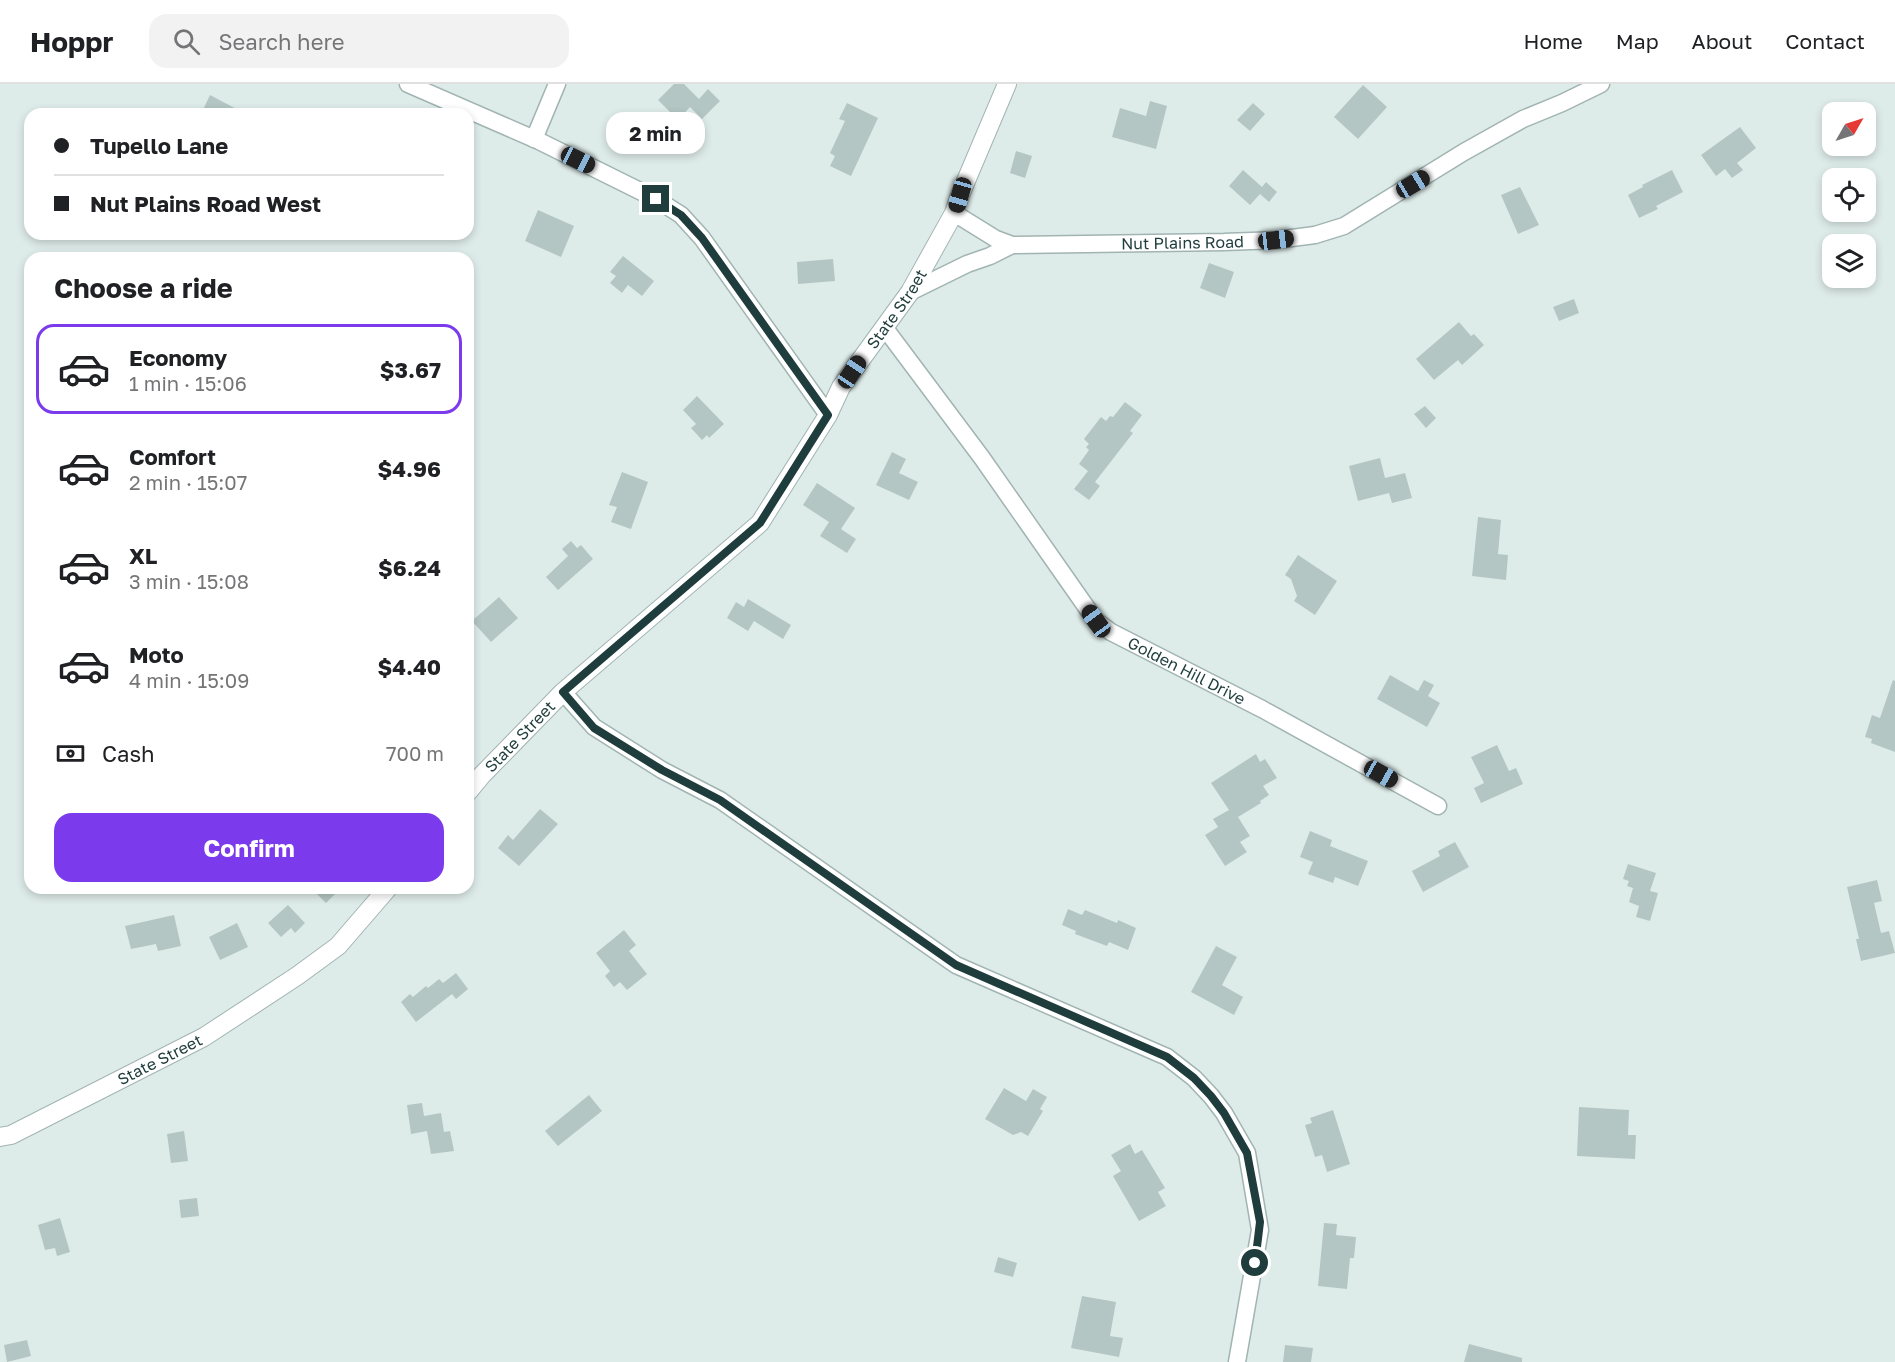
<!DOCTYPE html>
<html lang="en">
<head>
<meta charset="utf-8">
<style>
  body { margin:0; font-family:"Golos Text",sans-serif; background:#f2f2f2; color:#202124; height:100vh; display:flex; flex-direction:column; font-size:22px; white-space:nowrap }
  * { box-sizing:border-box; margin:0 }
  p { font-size:20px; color:#757577 }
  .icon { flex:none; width:33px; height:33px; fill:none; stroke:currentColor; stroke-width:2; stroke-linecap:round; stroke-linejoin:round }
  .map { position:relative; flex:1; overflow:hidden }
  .sheet { position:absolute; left:24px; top:168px; width:450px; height:642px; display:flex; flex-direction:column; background:#fff; border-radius:18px; box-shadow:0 3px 9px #0003 }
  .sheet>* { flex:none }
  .hud { position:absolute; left:24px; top:24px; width:450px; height:132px; border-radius:18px; box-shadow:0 3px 9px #0003; display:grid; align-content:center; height:132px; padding:0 30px; background:#fff }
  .needle { width:39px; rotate:51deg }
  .tools { position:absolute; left:1822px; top:18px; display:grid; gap:12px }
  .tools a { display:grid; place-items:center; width:54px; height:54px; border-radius:12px; background:#fff; box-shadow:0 3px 9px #0003; font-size:30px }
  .end { position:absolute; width:27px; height:27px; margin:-14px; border:8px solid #1e3d3c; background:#fff; box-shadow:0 0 0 3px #fff }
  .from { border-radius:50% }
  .bubble { position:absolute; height:42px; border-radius:18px; background:#fff; box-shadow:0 3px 9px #0003; font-size:20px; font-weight:700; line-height:42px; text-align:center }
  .car { position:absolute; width:18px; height:36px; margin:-18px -9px; border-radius:8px; box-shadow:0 0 4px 2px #0007; background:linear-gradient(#222 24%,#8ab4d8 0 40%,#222 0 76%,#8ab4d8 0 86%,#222 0) }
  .hud b { display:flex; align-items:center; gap:21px; height:57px; font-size:22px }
  .hud b+b { border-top:2px solid #e0e0e0 }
  .hud i { width:15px; height:15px; background:#202124 }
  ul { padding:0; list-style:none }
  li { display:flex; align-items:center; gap:18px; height:90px; margin:0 12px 9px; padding:0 18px; border:3px solid transparent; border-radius:18px }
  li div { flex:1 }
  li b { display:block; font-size:22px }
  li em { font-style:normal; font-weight:700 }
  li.selected { border-color:#7c3aed }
  li>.icon { width:54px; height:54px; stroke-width:1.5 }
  h2 { padding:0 30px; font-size:27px; line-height:72px }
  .pay { display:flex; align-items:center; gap:15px; height:66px; padding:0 30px; font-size:22px }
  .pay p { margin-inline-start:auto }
  .action { display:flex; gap:12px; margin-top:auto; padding:12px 30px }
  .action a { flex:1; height:69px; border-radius:18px; background:#7c3aed; color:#fff; font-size:24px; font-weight:700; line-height:69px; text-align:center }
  header { display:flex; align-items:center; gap:36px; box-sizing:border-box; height:84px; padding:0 30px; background:#fff; border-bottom:2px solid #e0e0e0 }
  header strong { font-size:28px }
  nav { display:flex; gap:33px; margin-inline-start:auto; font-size:21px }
  .search { width:420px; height:54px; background:#f2f2f2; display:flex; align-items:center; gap:15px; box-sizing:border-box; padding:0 21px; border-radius:18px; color:#757577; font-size:22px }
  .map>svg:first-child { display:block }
  .building { fill:#b4c6c3 }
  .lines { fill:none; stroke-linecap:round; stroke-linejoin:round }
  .minor-casing { stroke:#a1b4b2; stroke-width:19 }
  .tertiary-casing { stroke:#a1b4b2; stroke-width:20 }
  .minor { stroke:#fff; stroke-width:16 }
  .tertiary { stroke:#fff; stroke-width:18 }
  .route { stroke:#1e3d3c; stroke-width:8 }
  .labels { text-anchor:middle; stroke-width:5; stroke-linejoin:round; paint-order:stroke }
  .street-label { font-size:16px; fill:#1e3d3c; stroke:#eff8f6 }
</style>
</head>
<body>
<header>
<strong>Hoppr</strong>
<div class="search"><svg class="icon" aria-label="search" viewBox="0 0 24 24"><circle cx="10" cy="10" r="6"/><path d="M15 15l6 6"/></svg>Search here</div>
<nav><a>Home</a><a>Map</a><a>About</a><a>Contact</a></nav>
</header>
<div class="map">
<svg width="1895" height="1278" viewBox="0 0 1895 1278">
  <rect width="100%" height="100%" fill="#deece9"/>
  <path class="building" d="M674,0H684L699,15L708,5L720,17L702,35L690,23L678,36L658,16Z
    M1363,1L1387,23L1358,55L1334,33Z
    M210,11L246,30H201Z
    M1150,17L1167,22L1156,65L1112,53L1120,24L1146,32Z
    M847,19L878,34L851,92L830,82L835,72L830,69L845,37L839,35Z
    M1253,19L1265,30L1250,47L1237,36Z
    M1740,43L1756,64L1737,79L1743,86L1732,94L1725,85L1716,92L1701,71Z
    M1016,67L1032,72L1025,94L1010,89Z
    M1243,86L1262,103L1266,98L1277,108L1269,118L1260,110L1250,121L1229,102Z
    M1672,86L1683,108L1656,122L1658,125L1639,134L1628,111L1643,103L1642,101Z
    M1520,103L1539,141L1518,150L1501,111Z
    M538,126L574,142L561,173L525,157Z
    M623,172L654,197L642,212L628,201L622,209L610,199L616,192L610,188Z
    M833,175L835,197L798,200L797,178Z
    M1209,179L1234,188L1225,214L1200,204Z
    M1574,215L1579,229L1559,237L1553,223Z
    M1459,238L1471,252L1474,250L1484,261L1462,281L1458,276L1434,296L1416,275Z
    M697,312L724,340L709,354L707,351L702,356L691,344L696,340L683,326Z
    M1125,318L1142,331L1130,347L1133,349L1095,398L1100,402L1089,416L1074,405L1088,387L1079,380L1089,366L1086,363L1089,360L1084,355L1101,333L1106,337L1110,332L1113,333Z
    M1425,322L1436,334L1426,344L1414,330Z
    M892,368L906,375L899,389L918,398L909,416L876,401Z
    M1380,374L1385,394L1405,389L1412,414L1392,419L1389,409L1358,417L1349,382Z
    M622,388L648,398L631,445L611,438L617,423L609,421Z
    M817,399L855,424L841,445L856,455L847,469L820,452L829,438L803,421Z
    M1478,433L1501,436L1498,470L1508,471L1506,496L1472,492Z
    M571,457L577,464L581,461L593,475L558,506L546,493L568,472L562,465Z
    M1298,471L1337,497L1315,531L1294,517L1297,512L1291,495L1285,491Z
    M499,513L518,534L491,558L472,537Z
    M748,515L791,541L783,555L754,537L748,547L727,534L736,518L744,523Z
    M1390,591L1418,607L1424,596L1434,601L1428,612L1440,619L1427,643L1377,615Z
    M1893,596L1895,597V668L1871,659L1872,655L1865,653L1872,631L1880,634Z
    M1497,661L1509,687L1516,684L1523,700L1481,719L1474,704L1484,699L1471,673Z
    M1256,670L1260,678L1265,675L1277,694L1263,702L1269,711L1260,717L1261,719L1238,733L1250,752L1240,758L1247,768L1225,782L1205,751L1218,743L1213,735L1229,726L1211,699Z
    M540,725L558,740L519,782L498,764L508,751L513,756Z
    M1310,747L1332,756L1330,762L1368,777L1358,802L1335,793L1333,799L1308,790L1313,778L1300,773Z
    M1455,758L1469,783L1423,808L1412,787L1440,772L1438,767Z
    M1628,780L1656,789L1650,807L1658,809L1650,837L1636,833L1639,822L1629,818L1633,804L1627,802L1629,797L1623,795Z
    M1877,796L1882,817L1874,819L1881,849L1889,847L1895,869L1861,877L1856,855H1859L1847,803Z
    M311,804H341L326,819Z
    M288,821L305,839L295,849L291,844L281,853L268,839Z
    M1068,825L1082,831L1085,826L1117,839L1118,836L1136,844L1128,866L1109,858L1107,862L1075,850L1076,847L1062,841Z
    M174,831L181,862L158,867L156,860L131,865L125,842Z
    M237,839L248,863L220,876L209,853Z
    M624,846L636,861L629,867L647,890L627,906L620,898L614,903L605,892L610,887L596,869Z
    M1216,862L1237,873L1222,901L1243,913L1234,931L1191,908Z
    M456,889L468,905L456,915L452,910L416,938L401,918L410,910L413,913L426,902L428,904L439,895L443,899Z
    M1004,1004L1026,1017L1033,1005L1047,1013L1040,1025L1043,1027L1028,1052L1021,1048L1013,1051L985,1035Z
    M589,1011L602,1027L558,1062L545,1047Z
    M422,1019L424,1032L441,1029L444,1048L450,1047L454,1067L431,1070L427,1047L411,1050L407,1021Z
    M1579,1023L1629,1026L1628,1051H1636L1635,1075L1577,1072Z
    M1333,1026L1350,1080L1327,1088L1322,1071L1315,1073L1305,1041L1312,1039L1310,1034Z
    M184,1047L188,1077L171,1079L167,1050Z
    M1130,1060L1135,1070L1142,1066L1165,1104L1158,1108L1166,1122L1139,1137L1113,1092L1121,1087L1111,1071Z
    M197,1114L199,1132L181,1134L179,1116Z
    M60,1134L70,1168L57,1172L55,1164L45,1166L38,1141Z
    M1324,1139L1337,1140L1336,1151L1356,1153L1354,1174H1350L1347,1205L1318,1202Z
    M998,1173L1017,1179L1013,1193L994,1188Z
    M1082,1212L1116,1218L1110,1252L1123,1254L1119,1273L1071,1264Z
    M27,1256L31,1272L7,1278L4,1261Z
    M1469,1260L1522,1274V1278H1464Z
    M1285,1261L1313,1264L1311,1278H1283Z"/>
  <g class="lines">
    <defs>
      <g id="minor">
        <path d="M408,0L539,57L656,115L681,131L702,154L828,331"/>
        <path d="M534,55L557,0"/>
        <path id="s1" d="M954,129L996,155L1012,161L1224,158L1276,156L1315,151L1344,142L1464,68L1523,35L1562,19L1601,0"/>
        <path d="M910,208L967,180L990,172L1012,161"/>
        <path id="s2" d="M884,243L982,374L1096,537L1111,548L1262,625L1438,722"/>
        <path d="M563,608L594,643L662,686L720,716L956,881L1167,973L1194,994L1211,1012L1224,1029L1247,1069L1260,1146L1237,1278"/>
      </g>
      <g id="tertiary">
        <path id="s3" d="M468,708L482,691L563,608L760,439L828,331L841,303L910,208L954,129L960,111L1007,0"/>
        <path id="s4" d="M0,1053L11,1051L204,953L297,892L338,862L388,804"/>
      </g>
    </defs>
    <use href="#minor" class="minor-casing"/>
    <use href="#tertiary" class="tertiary-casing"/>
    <use href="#minor" class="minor"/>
    <use href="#tertiary" class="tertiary"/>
  </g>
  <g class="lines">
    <path class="route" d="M656,115L681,131L702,154L828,331L760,439L563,608L594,644L662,686L720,716L956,881L1167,973L1194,994L1211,1012L1224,1029L1247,1069L1260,1138L1255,1179"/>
  </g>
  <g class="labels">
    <g class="street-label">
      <text dy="6" stroke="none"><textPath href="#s1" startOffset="237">Nut Plains Road</textPath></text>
      <text dy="6" stroke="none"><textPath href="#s3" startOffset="652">State Street</textPath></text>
      <text dy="6" stroke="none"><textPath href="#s2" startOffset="466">Golden Hill Drive</textPath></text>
      <text dy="6" stroke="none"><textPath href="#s3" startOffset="76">State Street</textPath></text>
      <text dy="6" stroke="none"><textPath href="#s4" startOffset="178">State Street</textPath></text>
    </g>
  </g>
</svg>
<div class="tools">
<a><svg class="needle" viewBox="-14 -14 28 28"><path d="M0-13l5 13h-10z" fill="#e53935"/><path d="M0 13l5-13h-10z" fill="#757577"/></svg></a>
<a><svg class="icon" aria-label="locate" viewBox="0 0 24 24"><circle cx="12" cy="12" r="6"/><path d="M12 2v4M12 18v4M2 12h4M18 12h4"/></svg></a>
<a><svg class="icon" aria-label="layers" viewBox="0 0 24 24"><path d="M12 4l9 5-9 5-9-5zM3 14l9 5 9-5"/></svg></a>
</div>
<i class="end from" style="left:1255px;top:1179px"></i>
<i class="end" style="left:656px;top:115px"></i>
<div class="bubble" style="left:606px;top:28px;width:99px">2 min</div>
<i class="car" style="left:578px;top:76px;rotate:116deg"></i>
<i class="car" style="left:1413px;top:100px;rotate:59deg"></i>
<i class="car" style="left:960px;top:111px;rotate:196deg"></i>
<i class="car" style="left:1276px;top:156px;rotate:83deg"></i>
<i class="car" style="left:852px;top:288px;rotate:34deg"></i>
<i class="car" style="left:1096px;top:537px;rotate:324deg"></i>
<i class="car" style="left:1381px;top:690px;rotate:119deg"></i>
<div class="hud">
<b><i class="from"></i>Tupello Lane</b>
<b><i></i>Nut Plains Road West</b>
</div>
<section class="sheet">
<h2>Choose a ride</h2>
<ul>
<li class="selected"><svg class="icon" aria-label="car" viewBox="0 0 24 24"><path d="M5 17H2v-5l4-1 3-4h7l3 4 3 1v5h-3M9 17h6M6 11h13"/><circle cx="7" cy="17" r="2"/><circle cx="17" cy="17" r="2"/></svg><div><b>Economy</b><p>1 min · 15:06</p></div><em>$3.67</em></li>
<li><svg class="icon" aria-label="car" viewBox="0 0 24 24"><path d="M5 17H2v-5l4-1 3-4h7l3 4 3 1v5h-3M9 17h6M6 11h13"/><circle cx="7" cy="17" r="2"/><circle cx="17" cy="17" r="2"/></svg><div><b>Comfort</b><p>2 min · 15:07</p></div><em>$4.96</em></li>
<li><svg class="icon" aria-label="car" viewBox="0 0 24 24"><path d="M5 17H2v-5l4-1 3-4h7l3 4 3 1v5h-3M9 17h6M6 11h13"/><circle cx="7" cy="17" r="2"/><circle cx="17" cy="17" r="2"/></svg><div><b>XL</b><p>3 min · 15:08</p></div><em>$6.24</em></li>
<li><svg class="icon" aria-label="car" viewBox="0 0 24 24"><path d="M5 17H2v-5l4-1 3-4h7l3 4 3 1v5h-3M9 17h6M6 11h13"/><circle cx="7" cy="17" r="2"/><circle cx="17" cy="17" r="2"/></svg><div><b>Moto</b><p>4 min · 15:09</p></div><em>$4.40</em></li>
</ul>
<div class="pay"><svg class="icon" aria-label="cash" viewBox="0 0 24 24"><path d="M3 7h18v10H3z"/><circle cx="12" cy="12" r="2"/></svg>Cash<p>700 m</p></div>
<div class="action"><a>Confirm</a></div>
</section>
</div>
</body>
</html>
